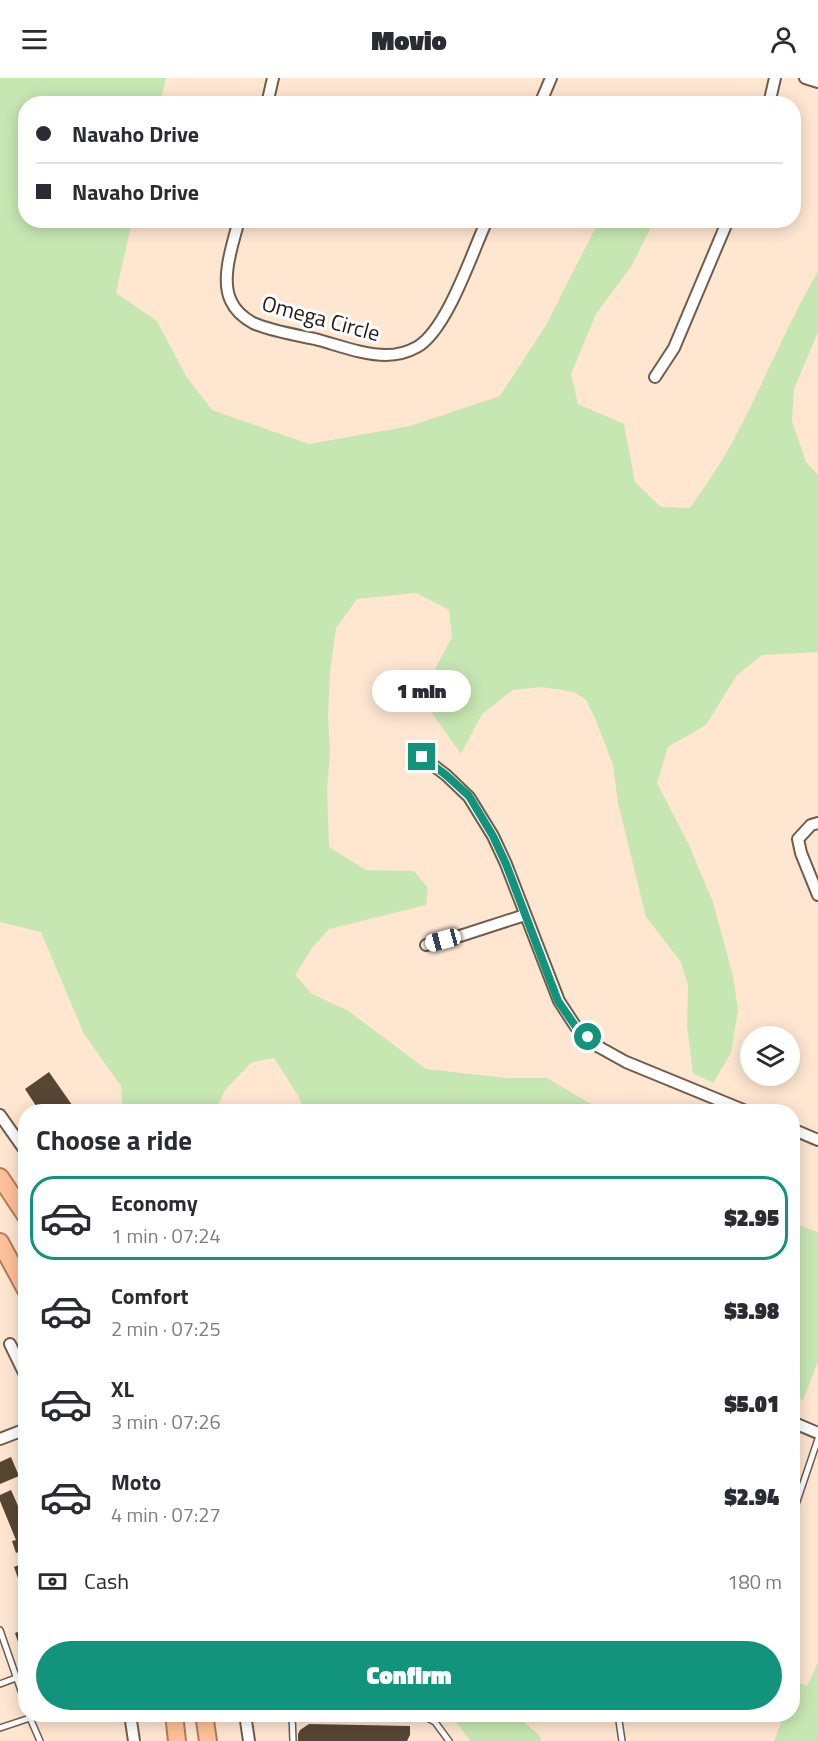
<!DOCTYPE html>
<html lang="en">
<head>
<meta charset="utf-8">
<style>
  body { margin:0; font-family:"Titillium Web",sans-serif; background:#f7f7f7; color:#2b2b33; height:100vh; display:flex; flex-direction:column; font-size:22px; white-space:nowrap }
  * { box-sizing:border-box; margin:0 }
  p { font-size:20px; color:#7c7c81 }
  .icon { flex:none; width:33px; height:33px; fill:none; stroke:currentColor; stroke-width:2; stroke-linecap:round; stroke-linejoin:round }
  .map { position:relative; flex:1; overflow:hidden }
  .panel { position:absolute; left:18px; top:1026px; width:782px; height:618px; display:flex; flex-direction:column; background:#fff; border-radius:24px; box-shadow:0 3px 15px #0003 }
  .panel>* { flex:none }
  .top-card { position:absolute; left:18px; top:18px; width:783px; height:132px; border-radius:24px; box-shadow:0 3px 15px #0003; display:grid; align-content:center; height:132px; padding:0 18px; background:#fff }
  .controls { position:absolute; left:740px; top:948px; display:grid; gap:12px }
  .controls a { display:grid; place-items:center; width:60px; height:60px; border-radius:50%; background:#fff; box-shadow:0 3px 15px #0003; font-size:30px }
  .end { position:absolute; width:27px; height:27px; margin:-14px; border:8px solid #11937c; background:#fff; box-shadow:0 0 0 3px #fff }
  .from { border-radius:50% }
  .bubble { position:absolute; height:42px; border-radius:21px; background:#fff; box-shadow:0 3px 15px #0003; font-size:20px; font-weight:800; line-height:42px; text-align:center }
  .car { position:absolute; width:18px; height:36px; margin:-18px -9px; border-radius:8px; box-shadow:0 0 4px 2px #0007; background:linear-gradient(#fff 24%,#345 0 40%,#fff 0 76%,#345 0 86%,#fff 0) }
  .top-card b { display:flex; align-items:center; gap:21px; height:57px; font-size:22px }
  .top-card b+b { border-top:2px solid #e1e1e2 }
  .top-card i { width:15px; height:15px; background:#2b2b33 }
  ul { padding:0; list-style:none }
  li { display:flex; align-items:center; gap:18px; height:84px; margin:0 12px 9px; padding:0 6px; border:3px solid transparent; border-radius:24px }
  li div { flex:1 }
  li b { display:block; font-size:22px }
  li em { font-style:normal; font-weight:800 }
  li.active { border-color:#11937c }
  li>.icon { width:54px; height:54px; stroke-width:1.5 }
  h2 { padding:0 18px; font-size:27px; line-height:72px }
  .pay { display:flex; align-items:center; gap:15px; height:66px; padding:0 18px; font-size:22px }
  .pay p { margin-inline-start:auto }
  .button { display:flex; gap:12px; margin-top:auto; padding:12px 18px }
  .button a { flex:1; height:69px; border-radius:36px; background:#11937c; color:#fff; font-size:24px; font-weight:800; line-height:69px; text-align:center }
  header { display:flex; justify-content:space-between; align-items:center; height:78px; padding:0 18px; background:#fff; font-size:27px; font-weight:800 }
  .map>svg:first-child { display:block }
  .green { fill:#c7e7b2 }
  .building { fill:#584634 }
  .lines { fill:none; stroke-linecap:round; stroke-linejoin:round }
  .service-casing { stroke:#715d4b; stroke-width:8 }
  .minor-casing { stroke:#715d4b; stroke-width:14 }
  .trunk-casing { stroke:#b17c59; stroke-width:20 }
  .service { stroke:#fff; stroke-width:5 }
  .minor { stroke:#fff; stroke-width:10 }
  .trunk { stroke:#fec098; stroke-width:16 }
  .route { stroke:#11937c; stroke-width:8 }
  .labels { text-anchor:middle; stroke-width:6; stroke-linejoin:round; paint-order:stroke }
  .street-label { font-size:22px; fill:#221a12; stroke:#fff }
</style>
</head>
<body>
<header><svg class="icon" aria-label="menu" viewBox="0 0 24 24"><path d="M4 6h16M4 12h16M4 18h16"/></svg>Movio<svg class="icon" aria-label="person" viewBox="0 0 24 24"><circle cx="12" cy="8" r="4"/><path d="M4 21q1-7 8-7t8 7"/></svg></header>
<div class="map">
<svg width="818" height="1663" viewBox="0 0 818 1663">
  <rect width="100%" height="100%" fill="#fee6d1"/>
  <path class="green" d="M0,0H166L160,25L26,26V142L132,143L116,215L157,243L186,298L212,332L309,366L410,348L500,318L546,247L599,143H654L632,187L596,236L571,296L578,326L624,346L635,404L661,429L690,430C706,407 722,384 735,359C764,304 787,247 818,193V254L794,311L792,343L806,384L818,397V574L762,577L737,597L706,647L668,669L657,705L688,765L713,824L733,898L738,932L731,975L713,1005L693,995L687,947L688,908L681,884L646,839L618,725L613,687L595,640L586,622L574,614L542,609L513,612L482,636L461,676L427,628L436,589L452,559L449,532L416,515L357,521L336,550L330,593L328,638L330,675L327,711L329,769L366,792L414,793L428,810L426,827L329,851L312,870L295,897L312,916L347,932L426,991L506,1000H547L596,1029L599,1033H304L299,1019L274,980L252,984L225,1012L215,1033H123L121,1008L84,956L41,854L0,844Z
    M792,1145L818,1154V1284L803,1322L792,1317Z
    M818,1584V1663H774L784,1637L792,1636V1602L807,1608Z
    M451,1637H515L538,1656L542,1663H470Z"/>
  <path class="building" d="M49,994L77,1034H40L25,1011Z
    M11,1379L19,1398L0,1406V1384Z
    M11,1412L26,1446V1471L16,1475L12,1463L16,1462L0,1423V1417Z
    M26,1484V1520H25L14,1489Z
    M26,1551V1559L23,1560L25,1565L19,1567L15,1555Z
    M309,1646L410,1648V1657L407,1663H298V1656L300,1652Z"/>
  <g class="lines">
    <defs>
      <path id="service" d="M792,1438L818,1361
        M0,1552L26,1627
        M0,1606L16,1600
        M292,1636L293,1663
        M420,1636L435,1644L449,1663
        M618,1636L622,1663
        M29,1638L30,1640L44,1636
        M0,1650L30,1640L40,1663"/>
      <path id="minor" d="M805,0L818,4
        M267,26L273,0
        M540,26L551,0
        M769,26L775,0
        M239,142C233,165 220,201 231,223C235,232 244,240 253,245C271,253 296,257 315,261C338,267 363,277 386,277C396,277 408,274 417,269C447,252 472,175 487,142
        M655,299L674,270L728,142
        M422,679L446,697L469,719L493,758L506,786L559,923L576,949L599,969L626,984L748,1034
        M818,745L811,747L798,761L801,775L818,817
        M426,867L460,858L525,837
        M0,1037L26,1074
        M792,1051L818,1062
        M10,1266L26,1299
        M792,1344L818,1355
        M0,1361L26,1351
        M130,1636L134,1663
        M245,1636L249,1663"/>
      <path id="trunk" d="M0,1099L26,1138
        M0,1164L26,1212
        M174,1636L177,1663
        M204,1636L208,1663"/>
    </defs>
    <use href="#service" class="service-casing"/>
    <use href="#minor" class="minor-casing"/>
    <use href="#trunk" class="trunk-casing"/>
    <use href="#service" class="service"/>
    <use href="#minor" class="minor"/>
    <use href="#trunk" class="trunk"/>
  </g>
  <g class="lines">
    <path class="route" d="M422,679L446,697L469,718L493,758L506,786L558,923L576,949L588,959"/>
  </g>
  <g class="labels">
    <g class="street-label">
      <text transform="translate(321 240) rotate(15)" y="8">Omega Circle</text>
    </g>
  </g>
</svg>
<div class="controls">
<a><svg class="icon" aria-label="layers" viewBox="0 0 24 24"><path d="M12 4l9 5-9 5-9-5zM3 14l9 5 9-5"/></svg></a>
</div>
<i class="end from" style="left:588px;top:959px"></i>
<i class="end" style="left:422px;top:679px"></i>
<div class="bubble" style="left:372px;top:592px;width:99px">1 min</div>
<i class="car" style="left:443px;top:862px;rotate:255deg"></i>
<div class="top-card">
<b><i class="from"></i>Navaho Drive</b>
<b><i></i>Navaho Drive</b>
</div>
<section class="panel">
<h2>Choose a ride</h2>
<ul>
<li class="active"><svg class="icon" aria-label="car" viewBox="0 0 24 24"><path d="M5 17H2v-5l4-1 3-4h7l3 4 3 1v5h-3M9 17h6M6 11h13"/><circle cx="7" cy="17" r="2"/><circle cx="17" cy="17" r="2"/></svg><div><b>Economy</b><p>1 min · 07:24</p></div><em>$2.95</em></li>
<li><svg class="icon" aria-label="car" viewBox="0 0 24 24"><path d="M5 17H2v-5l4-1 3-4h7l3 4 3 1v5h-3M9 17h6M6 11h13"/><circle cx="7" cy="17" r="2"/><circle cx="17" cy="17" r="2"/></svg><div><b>Comfort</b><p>2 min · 07:25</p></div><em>$3.98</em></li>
<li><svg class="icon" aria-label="car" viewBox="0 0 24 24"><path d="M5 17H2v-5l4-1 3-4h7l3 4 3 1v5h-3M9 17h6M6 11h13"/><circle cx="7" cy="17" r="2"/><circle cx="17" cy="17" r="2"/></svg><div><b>XL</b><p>3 min · 07:26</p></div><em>$5.01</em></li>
<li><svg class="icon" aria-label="car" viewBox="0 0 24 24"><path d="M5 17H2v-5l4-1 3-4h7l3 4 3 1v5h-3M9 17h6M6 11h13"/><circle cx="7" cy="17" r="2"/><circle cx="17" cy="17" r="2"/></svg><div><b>Moto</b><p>4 min · 07:27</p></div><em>$2.94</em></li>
</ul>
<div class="pay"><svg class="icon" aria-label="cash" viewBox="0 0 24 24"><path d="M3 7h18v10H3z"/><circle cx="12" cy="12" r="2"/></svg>Cash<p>180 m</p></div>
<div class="button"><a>Confirm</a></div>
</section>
</div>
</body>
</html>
